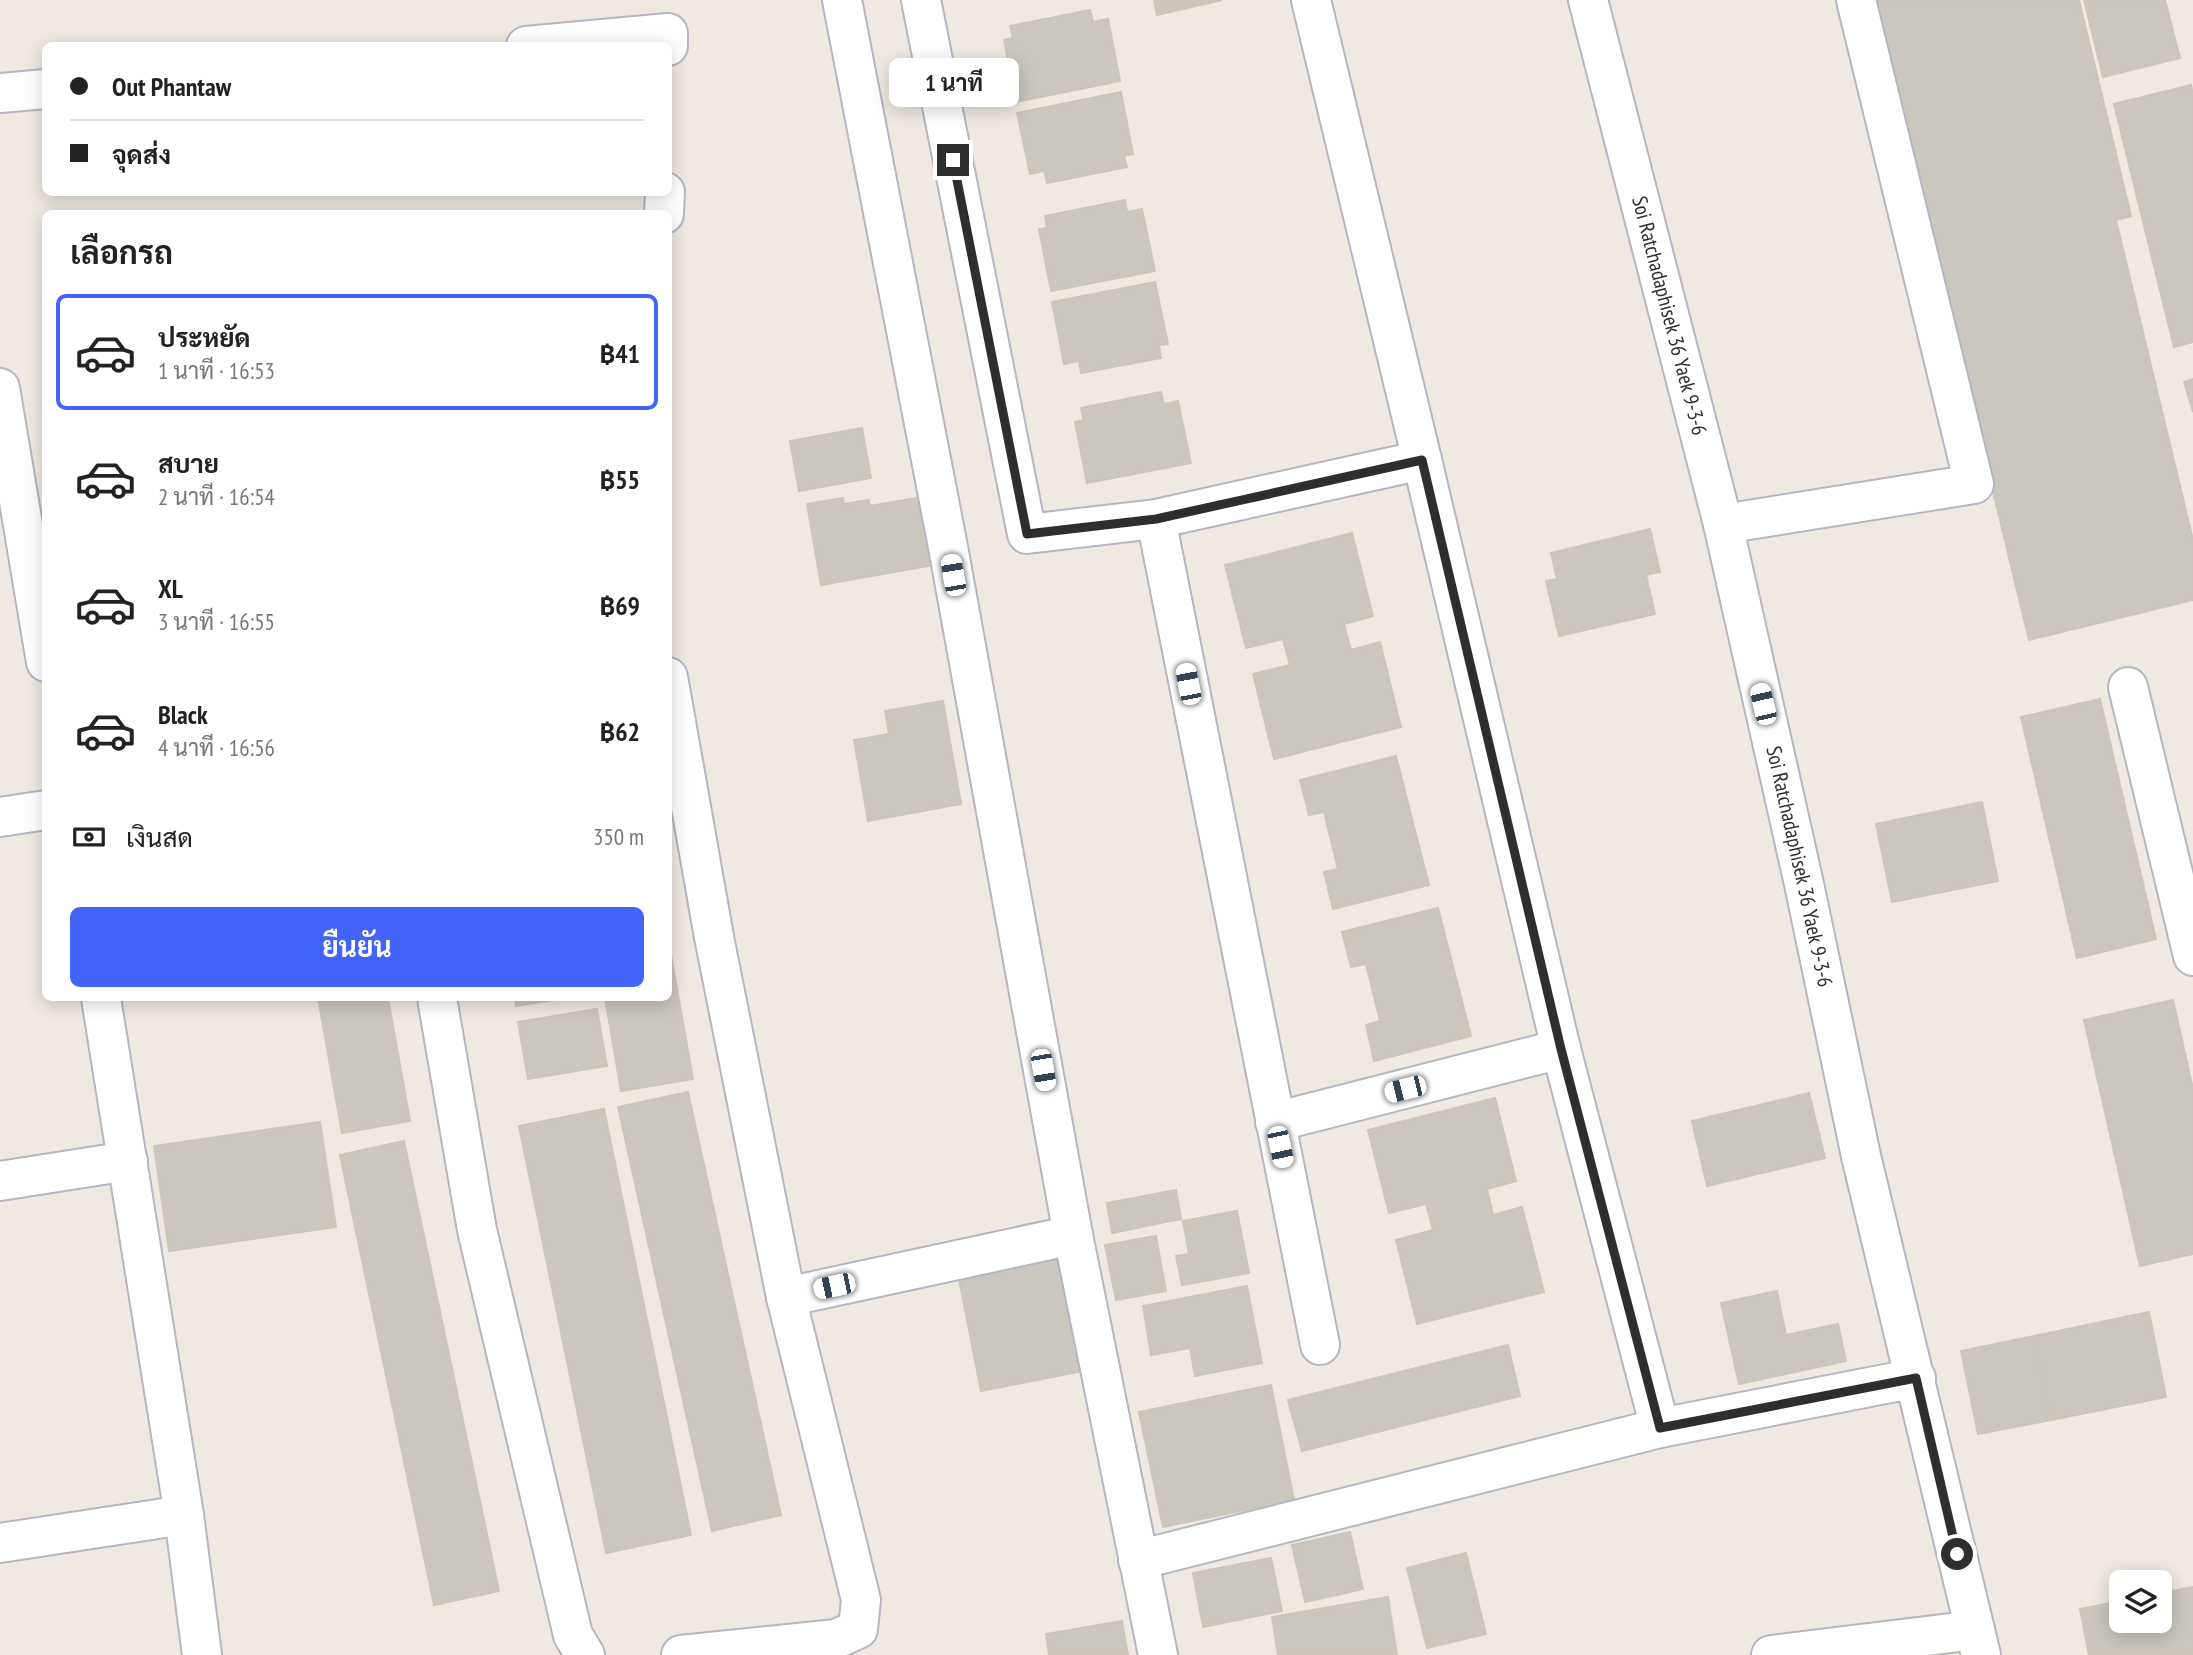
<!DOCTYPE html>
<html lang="th">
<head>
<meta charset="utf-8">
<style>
  body { margin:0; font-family:"PT Sans Narrow",Sarabun,sans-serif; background:#f6f6f6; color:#222; height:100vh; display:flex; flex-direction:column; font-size:26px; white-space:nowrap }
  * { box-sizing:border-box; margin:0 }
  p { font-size:23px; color:#767676 }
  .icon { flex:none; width:38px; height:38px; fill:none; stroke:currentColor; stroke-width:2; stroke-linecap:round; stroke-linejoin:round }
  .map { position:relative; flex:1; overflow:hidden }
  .details { position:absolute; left:42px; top:210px; width:630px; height:791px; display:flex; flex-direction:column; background:#fff; border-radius:10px; box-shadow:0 4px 18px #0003 }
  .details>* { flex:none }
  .guide { position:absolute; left:42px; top:42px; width:630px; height:154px; border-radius:10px; box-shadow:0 4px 18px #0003; display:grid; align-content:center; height:154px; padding:0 28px; background:#fff }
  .tools { position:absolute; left:2109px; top:1570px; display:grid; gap:14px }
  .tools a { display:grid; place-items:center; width:63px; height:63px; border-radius:10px; background:#fff; box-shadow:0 4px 18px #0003; font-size:35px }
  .end { position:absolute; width:32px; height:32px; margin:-16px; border:9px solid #2e2e2e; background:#fff; box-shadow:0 0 0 4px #fff }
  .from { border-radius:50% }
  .bubble { position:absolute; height:49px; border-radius:10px; background:#fff; box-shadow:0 4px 18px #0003; font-size:23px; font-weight:700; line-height:49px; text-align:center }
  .car { position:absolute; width:21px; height:42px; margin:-21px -10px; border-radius:9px; box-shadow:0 0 5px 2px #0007; background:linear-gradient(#fff 24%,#345 0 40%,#fff 0 76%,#345 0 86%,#fff 0) }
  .guide b { display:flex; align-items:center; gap:24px; height:66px; font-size:26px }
  .guide b+b { border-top:2px solid #e0e0e0 }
  .guide i { width:18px; height:18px; background:#222 }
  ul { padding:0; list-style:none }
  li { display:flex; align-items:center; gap:21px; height:116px; margin:0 14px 10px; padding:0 14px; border:4px solid transparent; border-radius:10px }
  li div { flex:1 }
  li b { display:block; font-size:26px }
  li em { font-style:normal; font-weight:700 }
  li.on { border-color:#4264fb }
  li>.icon { width:63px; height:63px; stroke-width:1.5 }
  h2 { padding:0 28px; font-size:32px; line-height:84px }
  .pay { display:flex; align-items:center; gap:18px; height:77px; padding:0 28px; font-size:26px }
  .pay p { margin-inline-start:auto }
  .button { display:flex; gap:14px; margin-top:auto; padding:14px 28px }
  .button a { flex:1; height:80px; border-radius:10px; background:#4264fb; color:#fff; font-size:28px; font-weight:700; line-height:80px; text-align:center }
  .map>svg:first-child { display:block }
  .building { fill:#cbc7bf; stroke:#cbc5ba; stroke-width:2 }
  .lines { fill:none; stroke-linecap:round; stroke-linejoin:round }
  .minor-casing { stroke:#b4b7c1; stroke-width:42 }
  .minor { stroke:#fff; stroke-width:38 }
  .route { stroke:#2e2e2e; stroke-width:9 }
  .labels { text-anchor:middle; stroke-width:5; stroke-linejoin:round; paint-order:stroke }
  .street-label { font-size:21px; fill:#2e2e2e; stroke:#fff }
</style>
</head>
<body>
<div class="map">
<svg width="2193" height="1655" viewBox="0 0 2193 1655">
  <rect width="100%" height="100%" fill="#efe9e1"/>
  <path class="building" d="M1154,0H1222L1157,15Z
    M1874,0H2079L2131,216L2116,220L2193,540V600L2029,640Z
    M2084,0H2165L2180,58L2103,77Z
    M1090,10L1093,22L1108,19L1120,81L1016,102L1004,40L1013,38L1010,26Z
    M2191,85L2193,94V342L2174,347L2114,104Z
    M1121,92L1133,154L1124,156L1127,167L1047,183L1044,171L1030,174L1017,113Z
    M1125,200L1127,212L1142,209L1155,271L1051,291L1039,229L1047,228L1045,216Z
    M1155,282L1168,344L1159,345L1161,358L1081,373L1079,361L1064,364L1052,302Z
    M2193,379V412L2184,382Z
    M1161,392L1164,404L1178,401L1191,463L1087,483L1075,422L1083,420L1081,408Z
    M862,428L871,478L799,491L790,441Z
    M922,497L934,565L821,585L807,504L843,498L844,504L869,500L870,506Z
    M1650,529L1660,572L1646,575L1655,614L1559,636L1546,581L1557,579L1551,553Z
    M1352,533L1373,616L1344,624L1351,650L1380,642L1401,727L1274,759L1253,674L1290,665L1283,639L1246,648L1225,565Z
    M2100,699L2156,939L2077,958L2021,717Z
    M943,701L961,804L868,821L854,740L889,734L885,711Z
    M1396,756L1429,885L1333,909L1324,872L1338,869L1324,812L1309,815L1300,780Z
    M1982,802L1998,881L1892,902L1876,824Z
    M1438,908L1471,1036L1374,1061L1366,1025L1380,1021L1366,964L1351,967L1342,932Z
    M668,938L693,1079L621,1091L605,998H668Z
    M318,998H388L410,1121L342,1133Z
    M515,998H567L516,1006Z
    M2173,1000L2193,1089V1254L2140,1266L2084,1020Z
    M597,1009L607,1066L528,1079L518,1022Z
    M688,1092L781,1515L712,1531L618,1107Z
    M1809,1093L1825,1158L1707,1186L1692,1121Z
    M1495,1098L1516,1181L1487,1189L1493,1215L1522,1207L1544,1292L1417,1324L1396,1240L1433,1230L1426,1204L1389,1213L1368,1130Z
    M604,1109L691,1535L606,1553L519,1126Z
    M320,1122L336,1227L169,1251L154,1146Z
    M404,1141L499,1591L434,1605L340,1155Z
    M1176,1190L1181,1219L1112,1233L1107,1203Z
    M1237,1211L1249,1273L1182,1285L1176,1256L1189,1254L1183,1221Z
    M1156,1236L1166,1291L1116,1300L1105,1245Z
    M1060,1259L1083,1371L981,1391L959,1279Z
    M1247,1286L1262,1363L1195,1376L1190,1348L1151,1355L1143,1306Z
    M1777,1291L1786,1335L1838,1324L1846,1361L1739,1384L1721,1303Z
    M2149,1312L2166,1397L2051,1420L2034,1336Z
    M2034,1336L2051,1420L1978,1434L1961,1351Z
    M1508,1345L1520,1396L1302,1451L1288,1400Z
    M1271,1385L1294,1500L1163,1527L1139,1412Z
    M1350,1532L1363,1589L1305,1602L1292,1545Z
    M1466,1553L1486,1634L1427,1648L1407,1568Z
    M1271,1558L1282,1611L1203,1627L1193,1573Z
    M2193,1587V1655H2089L2080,1609L2121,1601V1620H2160V1593Z
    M1388,1597L1397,1655H1278L1272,1617Z
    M1122,1621L1128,1655H1049L1046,1634Z"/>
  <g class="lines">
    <defs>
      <g id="minor">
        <path d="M842,0L948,547L1073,1235L1158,1655"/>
        <path d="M921,0L1027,534L1156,519"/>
        <path d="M1311,0L1422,460L1561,1049L1660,1428"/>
        <path id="s1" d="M1588,0L1723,524L1804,884L1861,1156L1981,1655"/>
        <path d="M526,46L668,33V46"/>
        <path d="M0,93L46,89"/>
        <path d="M664,214L665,192"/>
        <path d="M0,388L46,662"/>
        <path d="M1723,524L1974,484L1856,0"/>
        <path d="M668,677L714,937L786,1297L861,1600L858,1629L836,1639L681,1655"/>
        <path d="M2128,687L2193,956"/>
        <path d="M0,817L46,810"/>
        <path d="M101,998L184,1515L202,1655"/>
        <path d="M437,998L477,1230L573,1635L585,1655"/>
        <path d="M1275,1122L1561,1049"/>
        <path d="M0,1181L128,1161"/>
        <path d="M786,1297L1073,1235"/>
        <path d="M1320,1345L1156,519L1422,460"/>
        <path d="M0,1543L184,1515"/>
        <path d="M1138,1560L1660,1428L1916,1378"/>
        <path d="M1771,1655L1975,1630"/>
      </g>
    </defs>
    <use href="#minor" class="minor-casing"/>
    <use href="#minor" class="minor"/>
  </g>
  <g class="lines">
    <path class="route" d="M953,160L1027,534L1156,519L1422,460L1561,1049L1660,1428L1916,1378L1957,1554"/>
  </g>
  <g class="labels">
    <g class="street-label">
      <text dy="7" stroke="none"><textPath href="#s1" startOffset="326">Soi Ratchadaphisek 36 Yaek 9-3-6</textPath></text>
      <text dy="7" stroke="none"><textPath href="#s1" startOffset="892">Soi Ratchadaphisek 36 Yaek 9-3-6</textPath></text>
    </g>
  </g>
</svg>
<div class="tools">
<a><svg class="icon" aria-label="layers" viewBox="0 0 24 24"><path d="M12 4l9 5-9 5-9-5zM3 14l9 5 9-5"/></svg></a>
</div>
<i class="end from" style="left:1957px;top:1554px"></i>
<i class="end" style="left:953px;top:160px"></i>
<div class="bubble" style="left:889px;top:58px;width:130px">1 นาที</div>
<i class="car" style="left:953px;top:575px;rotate:350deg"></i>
<i class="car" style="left:1188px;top:684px;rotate:349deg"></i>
<i class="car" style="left:1763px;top:704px;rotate:347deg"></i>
<i class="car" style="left:1043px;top:1070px;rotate:170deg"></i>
<i class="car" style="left:1405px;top:1089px;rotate:256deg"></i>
<i class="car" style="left:1280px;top:1147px;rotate:168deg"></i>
<i class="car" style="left:834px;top:1286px;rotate:258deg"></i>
<div class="guide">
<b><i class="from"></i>Out Phantaw</b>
<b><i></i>จุดส่ง</b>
</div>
<section class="details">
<h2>เลือกรถ</h2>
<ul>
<li class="on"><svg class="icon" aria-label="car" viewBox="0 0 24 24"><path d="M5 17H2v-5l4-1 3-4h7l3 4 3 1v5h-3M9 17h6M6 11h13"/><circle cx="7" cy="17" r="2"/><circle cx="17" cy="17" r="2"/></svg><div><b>ประหยัด</b><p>1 นาที · 16:53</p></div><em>฿41</em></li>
<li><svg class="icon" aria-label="car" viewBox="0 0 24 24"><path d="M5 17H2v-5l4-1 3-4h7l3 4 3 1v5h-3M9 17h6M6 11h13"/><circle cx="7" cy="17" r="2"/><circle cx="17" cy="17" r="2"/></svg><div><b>สบาย</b><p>2 นาที · 16:54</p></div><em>฿55</em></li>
<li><svg class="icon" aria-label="car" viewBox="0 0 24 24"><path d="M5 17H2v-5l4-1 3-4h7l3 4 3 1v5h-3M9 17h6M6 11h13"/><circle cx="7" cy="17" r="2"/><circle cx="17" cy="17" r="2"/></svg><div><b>XL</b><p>3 นาที · 16:55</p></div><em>฿69</em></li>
<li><svg class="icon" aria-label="car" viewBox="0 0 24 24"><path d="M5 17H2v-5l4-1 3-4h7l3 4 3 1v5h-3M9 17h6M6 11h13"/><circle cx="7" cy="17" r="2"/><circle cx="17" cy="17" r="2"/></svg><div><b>Black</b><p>4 นาที · 16:56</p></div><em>฿62</em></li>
</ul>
<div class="pay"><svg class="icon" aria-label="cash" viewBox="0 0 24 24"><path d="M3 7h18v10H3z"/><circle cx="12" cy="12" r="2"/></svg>เงินสด<p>350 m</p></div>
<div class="button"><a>ยืนยัน</a></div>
</section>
</div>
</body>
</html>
